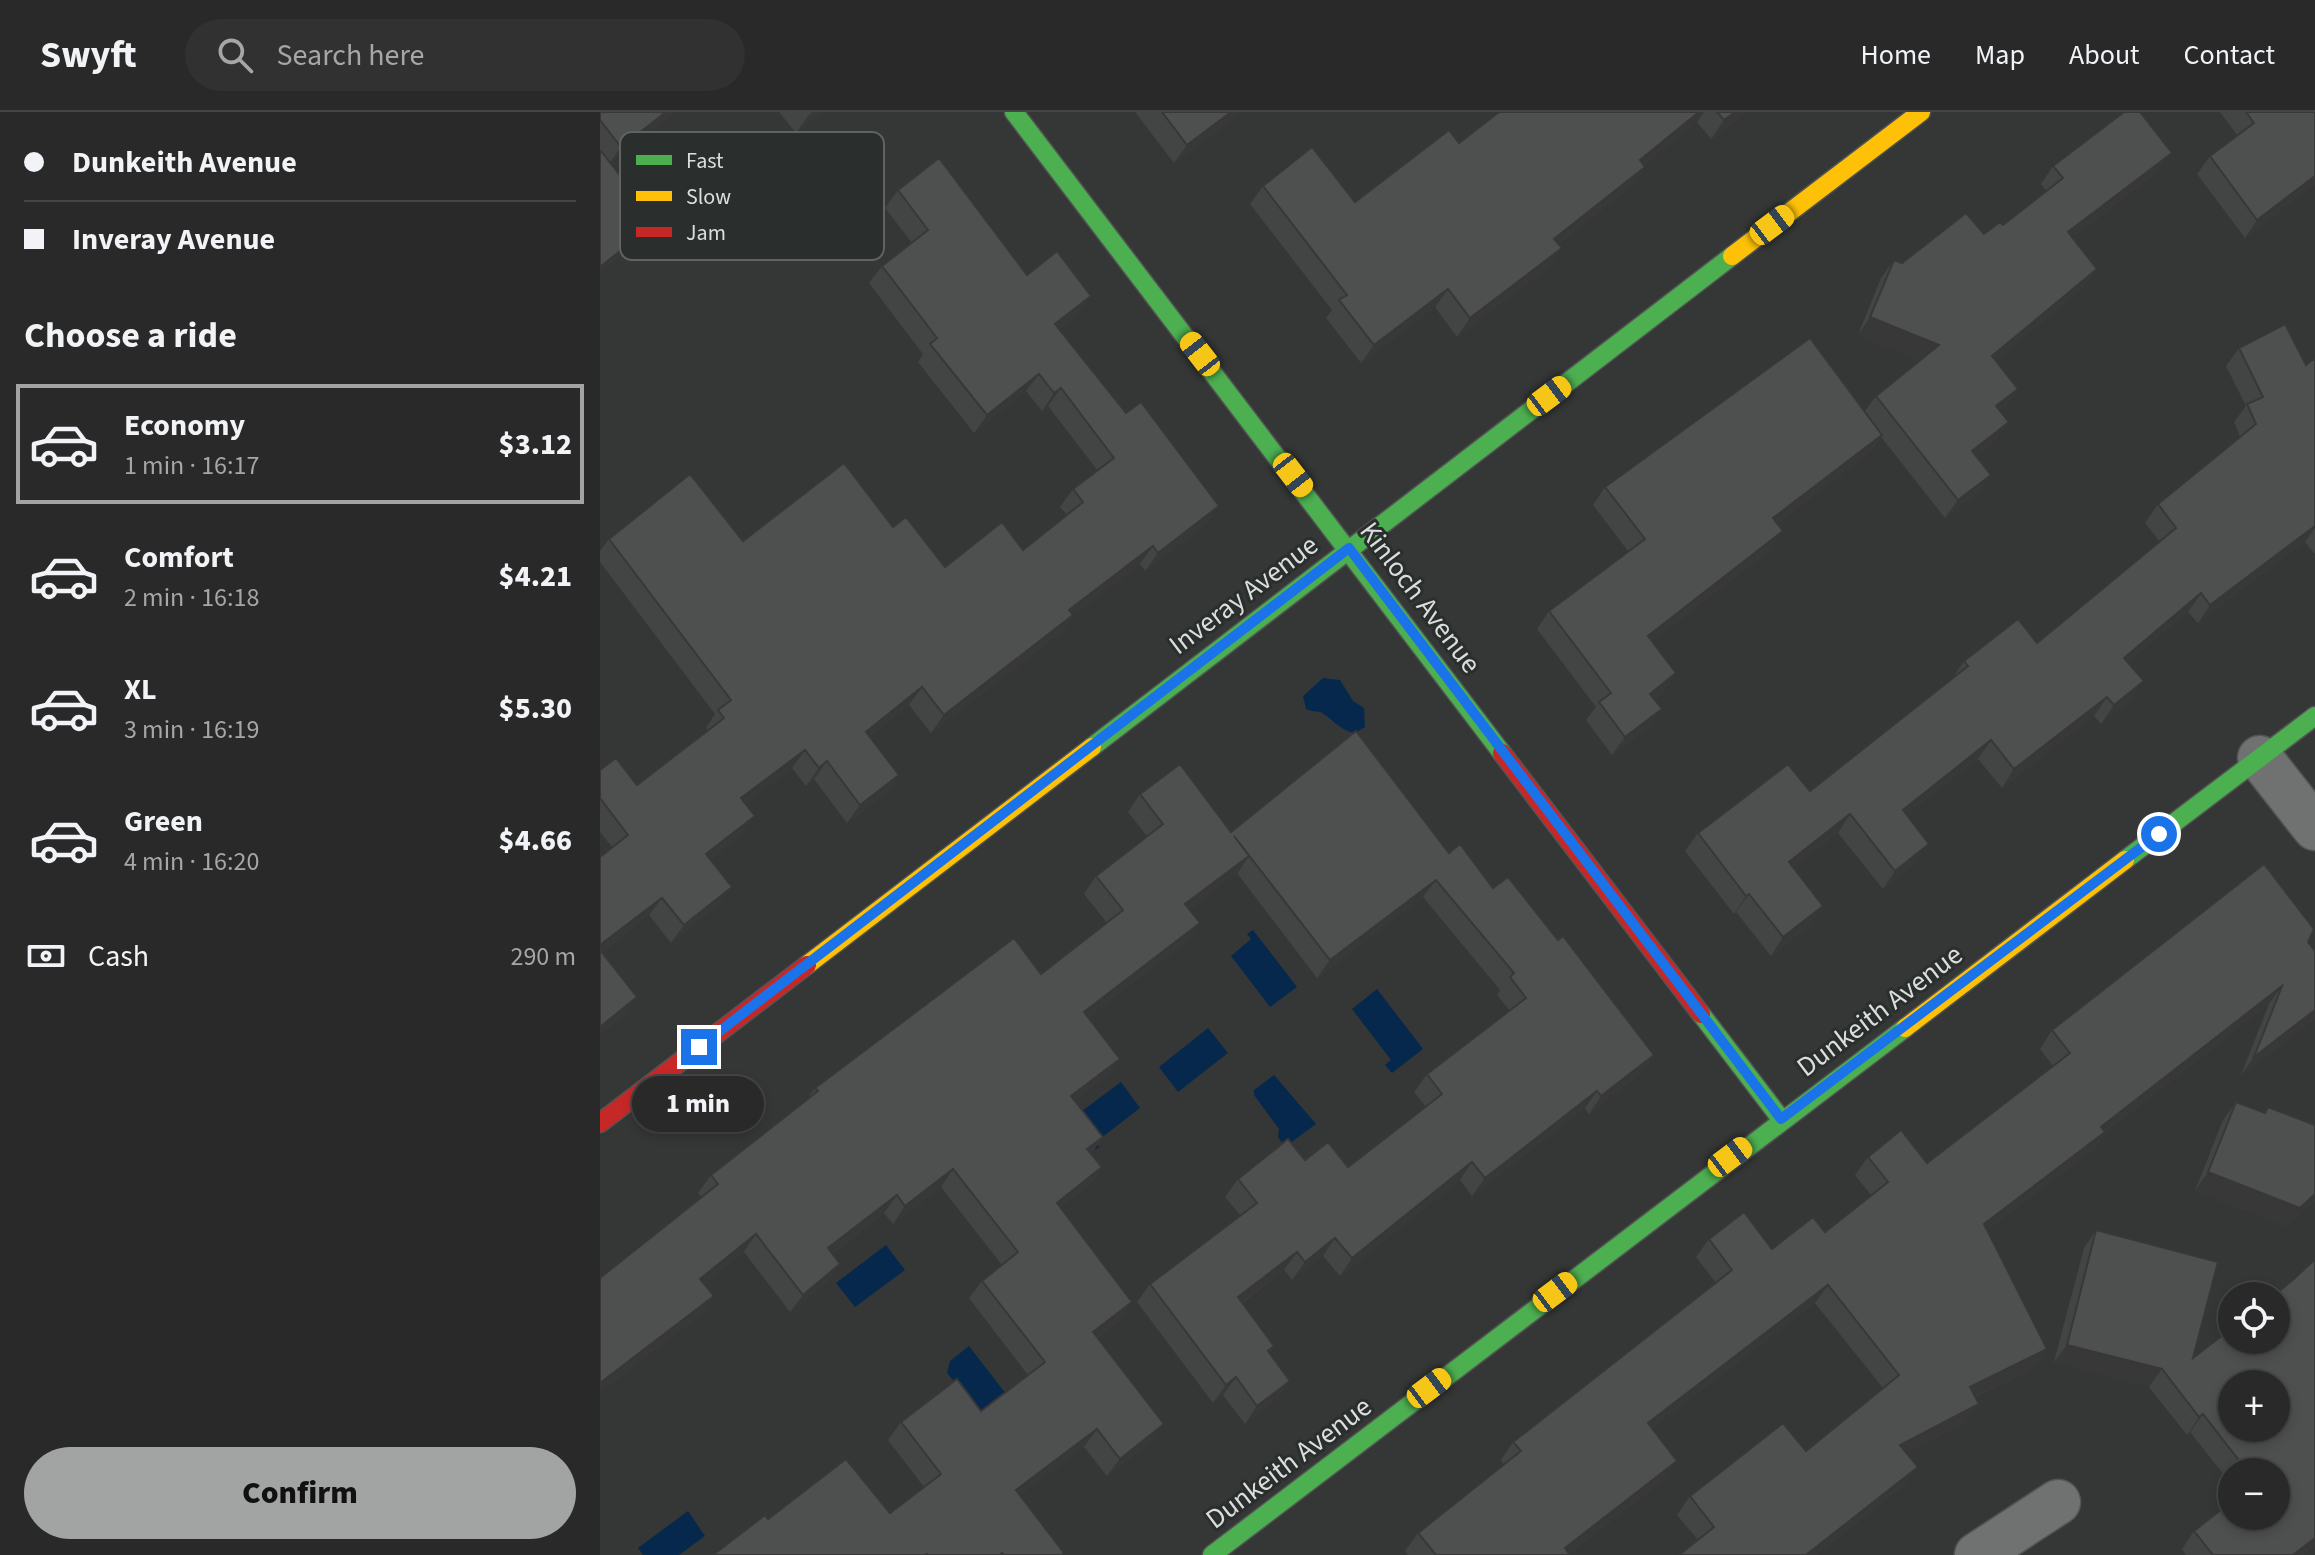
<!DOCTYPE html>
<html lang="en">
<head>
<meta charset="utf-8">
<style>
  body { margin:0; font-family:"Source Sans 3",sans-serif; background:#303130; color:#f1f3f6; height:100vh; display:flex; flex-direction:column; font-size:30px; white-space:nowrap }
  * { box-sizing:border-box; margin:0 }
  p { font-size:26px; color:#a5a6a8 }
  .icon { flex:none; width:44px; height:44px; fill:none; stroke:currentColor; stroke-width:2; stroke-linecap:round; stroke-linejoin:round }
  .map { position:relative; flex:1; overflow:hidden }
  .details { display:flex; flex-direction:column; background:#282928; width:600px }
  .details>* { flex:none }
  .hud { display:grid; align-content:center; height:176px; padding:0 24px; background:#282928 }
  .fabs { position:absolute; left:1618px; top:1170px; display:grid; gap:16px }
  .fabs a { display:grid; place-items:center; width:72px; height:72px; border-radius:50%; background:#282928; box-shadow:0 4px 12px #0003,0 0 0 2px #444545; font-size:40px }
  .end { position:absolute; width:36px; height:36px; margin:-18px; border:10px solid #1a73e8; background:#fff; box-shadow:0 0 0 4px #fff }
  .from { border-radius:50% }
  .bubble { position:absolute; height:56px; border-radius:28px; background:#282928; box-shadow:0 4px 12px #0003,0 0 0 2px #444545; font-size:26px; font-weight:800; line-height:56px; text-align:center }
  .car { position:absolute; width:24px; height:48px; margin:-24px -12px; border-radius:10px; box-shadow:0 0 6px 2px #0007; background:linear-gradient(#f5c518 24%,#345 0 40%,#f5c518 0 76%,#345 0 86%,#f5c518 0) }
  .hud b { display:flex; align-items:center; gap:28px; height:76px; font-size:30px }
  .hud b+b { border-top:2px solid #444545 }
  .hud i { width:20px; height:20px; background:#f1f3f6 }
  ul { padding:0; list-style:none }
  li { display:flex; align-items:center; gap:24px; height:120px; margin:0 16px 12px; padding:0 8px; border:4px solid transparent; border-radius:0px }
  li div { flex:1 }
  li b { display:block; font-size:30px }
  li em { font-style:normal; font-weight:800 }
  li.on { border-color:#a1a4a3 }
  li>.icon { width:72px; height:72px; stroke-width:1.5 }
  h2 { padding:0 24px; font-size:36px; line-height:96px }
  .pay { display:flex; align-items:center; gap:20px; height:88px; padding:0 24px; font-size:30px }
  .pay p { margin-inline-start:auto }
  .cta { display:flex; gap:16px; margin-top:auto; padding:16px 24px }
  .cta a { flex:1; height:92px; border-radius:48px; background:#a1a4a3; color:#111; font-size:32px; font-weight:800; line-height:92px; text-align:center }
  header { display:flex; align-items:center; gap:48px; box-sizing:border-box; height:112px; padding:0 40px; background:#282928; border-bottom:2px solid #444545 }
  header strong { font-size:38px }
  nav { display:flex; gap:44px; margin-inline-start:auto; font-size:28px }
  .search { width:560px; height:72px; background:#303130; display:flex; align-items:center; gap:20px; box-sizing:border-box; padding:0 28px; border-radius:44px; color:#a5a6a8; font-size:30px }
  main { display:flex; flex:1; min-height:0 }
  .map>svg:first-child { display:block }
  .water { fill:#06284d }
  .lines { fill:none; stroke-linecap:round; stroke-linejoin:round }
  .street-casing { stroke:#525454; stroke-width:47 }
  .fast-casing { stroke:#525454; stroke-width:21 }
  .slow-casing { stroke:#525454; stroke-width:21 }
  .jam-casing { stroke:#525454; stroke-width:21 }
  .street { stroke:#707272; stroke-width:44 }
  .fast { stroke:#4caf50; stroke-width:18 }
  .slow { stroke:#ffc107; stroke-width:18 }
  .jam { stroke:#c62828; stroke-width:18 }
  .wall { fill:#434544; fill-rule:evenodd }
  .shaded-wall { fill:#373837 }
  .building { fill:#4e504f; stroke:#373837; stroke-width:2; fill-rule:evenodd }
  .route { stroke:#1a73e8; stroke-width:10 }
  .labels { text-anchor:middle; stroke-width:6; stroke-linejoin:round; paint-order:stroke }
  .street-label { font-size:28px; fill:#dbdedd; stroke:#2a2e2d }
  .key { fill:#2a2e2d; stroke:#5f6362; stroke-width:2 }
  .key-label { font-size:22px; fill:#dbdedd }
</style>
</head>
<body>
<header>
<strong>Swyft</strong>
<div class="search"><svg class="icon" aria-label="search" viewBox="0 0 24 24"><circle cx="10" cy="10" r="6"/><path d="M15 15l6 6"/></svg>Search here</div>
<nav><a>Home</a><a>Map</a><a>About</a><a>Contact</a></nav>
</header>
<main>
<section class="details">
<div class="hud">
<b><i class="from"></i>Dunkeith Avenue</b>
<b><i></i>Inveray Avenue</b>
</div>
<h2>Choose a ride</h2>
<ul>
<li class="on"><svg class="icon" aria-label="car" viewBox="0 0 24 24"><path d="M5 17H2v-5l4-1 3-4h7l3 4 3 1v5h-3M9 17h6M6 11h13"/><circle cx="7" cy="17" r="2"/><circle cx="17" cy="17" r="2"/></svg><div><b>Economy</b><p>1 min · 16:17</p></div><em>$3.12</em></li>
<li><svg class="icon" aria-label="car" viewBox="0 0 24 24"><path d="M5 17H2v-5l4-1 3-4h7l3 4 3 1v5h-3M9 17h6M6 11h13"/><circle cx="7" cy="17" r="2"/><circle cx="17" cy="17" r="2"/></svg><div><b>Comfort</b><p>2 min · 16:18</p></div><em>$4.21</em></li>
<li><svg class="icon" aria-label="car" viewBox="0 0 24 24"><path d="M5 17H2v-5l4-1 3-4h7l3 4 3 1v5h-3M9 17h6M6 11h13"/><circle cx="7" cy="17" r="2"/><circle cx="17" cy="17" r="2"/></svg><div><b>XL</b><p>3 min · 16:19</p></div><em>$5.30</em></li>
<li><svg class="icon" aria-label="car" viewBox="0 0 24 24"><path d="M5 17H2v-5l4-1 3-4h7l3 4 3 1v5h-3M9 17h6M6 11h13"/><circle cx="7" cy="17" r="2"/><circle cx="17" cy="17" r="2"/></svg><div><b>Green</b><p>4 min · 16:20</p></div><em>$4.66</em></li>
</ul>
<div class="pay"><svg class="icon" aria-label="cash" viewBox="0 0 24 24"><path d="M3 7h18v10H3z"/><circle cx="12" cy="12" r="2"/></svg>Cash<p>290 m</p></div>
<div class="cta"><a>Confirm</a></div>
</section>
<div class="map">
<svg width="1715" height="1443" viewBox="0 0 1715 1443">
  <rect width="100%" height="100%" fill="#353736"/>
  <path class="water" d="M723,566L740,568L753,589L764,596L765,615L755,621C738,618 730,604 720,600C715,599 710,599 706,597L703,584Z
    M653,818L697,875L670,895L631,844L651,827L647,822Z
    M777,877L823,937L792,961L785,953L791,948L752,897Z
    M608,916L628,941L578,980L559,955Z
    M674,963L716,1012L685,1035L678,1025L679,1017L654,983V978Z
    M521,970L540,996L496,1030L499,1035L493,1039L470,1008Z
    M286,1133L305,1158L255,1195L236,1171Z
    M369,1234L406,1282L380,1299L347,1261L350,1249Z
    M88,1399L105,1424L79,1443H43L38,1436Z"/>
  <g class="lines">
    <defs>
      <path id="street" d="M1660,646L1715,716
        M1377,1443L1458,1390"/>
      <path id="fast" d="M414,0L902,641
        M492,635L1132,144
        M1525,748L1715,604
        M1101,902L1181,1007
        M612,1443L1305,916"/>
      <path id="slow" d="M1132,144L1321,0
        M207,853L492,635
        M1305,916L1525,748"/>
      <path id="jam" d="M902,641L1101,902
        M0,1011L207,853"/>
    </defs>
    <use href="#street" class="street-casing"/>
    <use href="#fast" class="fast-casing"/>
    <use href="#slow" class="slow-casing"/>
    <use href="#jam" class="jam-casing"/>
    <use href="#street" class="street"/>
    <use href="#fast" class="fast"/>
    <use href="#slow" class="slow"/>
    <use href="#jam" class="jam"/>
  </g>
  <path class="wall" d="M0,0H76L10,51L56,110L50,120L0,159Z
    M179,0H222L196,21Z
    M535,0H642L574,51Z
    M899,0H1147L1111,27L1097,10L1044,53L1045,55L1033,73L958,132L949,155L857,225L835,195L761,251L726,206L732,198L650,92L663,74L755,90L859,31Z
    M1620,0H1715V72L1645,126L1597,62L1610,44L1637,23Z
    M1453,54L1559,59L1472,126L1484,175L1395,249L1418,277L1405,295L1400,299L1396,328L1376,344L1391,363L1378,381L1345,406L1281,325L1269,341L1177,412L1170,438L1052,529L1076,561L1063,580L1054,587L1049,615L1012,643L986,608L996,595L937,517L949,499L1028,439L993,393L1005,375L1265,299L1276,284L1320,249L1258,223L1281,166L1294,148L1302,151L1384,122L1403,113L1446,79L1441,72Z
    M298,78L427,163L479,201L459,217L526,301L619,394L606,412L545,459L540,452L473,504L461,521L331,621L309,593L270,624L299,663L286,681L247,711L214,667L206,674L192,656L145,691L142,722L110,747L119,792L71,831L49,803L2,840L25,903L0,923V745L12,735L0,720V658L37,673L108,618L106,616L115,602L0,450V439L9,427L143,429L293,415L345,455L423,438L467,403L460,395L473,377L498,359L448,294L442,299L426,279L374,321L318,250L323,242L269,171L282,154L312,131L285,96Z
    M1639,236L1706,253L1715,246V442L1705,430L1598,511L1588,500L1528,550L1531,588L1501,612L1494,604L1402,676L1378,647L1307,703L1316,750L1283,777L1238,721L1193,755L1210,813L1171,844L1136,800L1134,802L1085,739L1098,721L1210,679L1352,567L1364,549L1437,531L1560,430L1545,411L1558,392L1640,324L1634,310L1646,294L1626,254Z
    M540,682L631,720L849,741L958,828L1054,943L1041,961L989,1002L985,996L872,1084L860,1068L740,1164L723,1144L692,1168L684,1158L642,1191L674,1234L669,1241L690,1269L677,1287L645,1312L623,1283L613,1291L537,1190L550,1172L641,1104L625,1085L638,1067L705,1048L748,1055L826,995L814,980L827,962L910,899L897,883L900,878L823,785L717,866L637,761L589,798L600,811L587,829L488,905L520,947L507,964L475,989L503,1025L491,1042L502,1055L490,1073L460,1096L520,1208L497,1226L551,1330L507,1364L484,1335L420,1383L462,1443H113L168,1407L290,1401L324,1375L288,1328L301,1310L381,1299L428,1263L369,1186L382,1169L402,1153L341,1075L293,1112L284,1101L232,1142L228,1169L190,1200L144,1140L104,1172L114,1184L102,1202L0,1280V1166L102,1085L98,1081L111,1063L207,987L215,976L441,862L507,811L484,782L496,764L547,724L528,700Z
    M1708,830L1715,839V907L1641,963L1669,892L1505,1020L1493,1038L1387,1118L1447,1237L1434,1256L1375,1285L1366,1310L1307,1341L1305,1373L1216,1443H1079L1098,1428L1077,1403L1090,1384L1206,1339L1283,1276L1215,1191L1052,1316L1065,1367L969,1441L970,1443H808L805,1439L818,1421L904,1353L901,1348L913,1330L1116,1171L1096,1145L1109,1127L1172,1137L1225,1120L1271,1083L1255,1063L1268,1045L1327,1051L1453,954L1440,937L1452,918Z
    M1636,990L1664,1001L1668,995L1715,1013V1089L1687,1114L1595,1079L1623,1008Z
    M1496,1118L1618,1150L1593,1246L1632,1216V1228H1676V1184H1673L1694,1167L1715,1147V1434L1703,1443H1586L1582,1437L1594,1419L1632,1389V1404H1676V1360H1632V1373L1590,1320L1587,1323L1549,1275L1454,1250L1484,1136ZM1632,1272H1676V1316H1632Z"/>
  <path class="shaded-wall" d="M66,0H76L9,52L21,35Z
    M213,0H222L196,21L208,4Z
    M631,0H642L574,51L587,33Z
    M1099,0H1104L1097,10L1027,67L1040,48Z
    M1135,0H1147L1111,27L1124,8Z
    M1572,41L1559,59L1455,139L1468,120Z
    M1045,55L1033,73L941,145L954,127Z
    M1715,64V72L1645,126L1657,108Z
    M56,110L50,120L0,159V155Z
    M962,136L949,155L857,225L870,206Z
    M1497,157L1484,175L1379,262L1392,244Z
    M848,177L835,195L761,251L774,233Z
    M491,184L479,201L443,229L455,212Z
    M1270,205L1339,233L1327,252L1258,223Z
    M439,262L426,279L374,321L387,303Z
    M461,276L448,294L442,299L454,281Z
    M1418,277L1405,295L1384,312L1396,294Z
    M1409,310L1396,328L1359,357L1372,339Z
    M1282,323L1269,341L1160,425L1173,406Z
    M1391,363L1378,381L1345,406L1358,388Z
    M619,394L606,412L545,459L558,441Z
    M1715,414V416L1705,430L1598,511L1610,493Z
    M1183,419L1170,438L1035,542L1048,524Z
    M553,434L540,452L473,504L461,521L331,621L344,603L469,498Z
    M1601,481L1588,500L1511,564L1524,546Z
    M1076,561L1063,580L1037,600L1050,582Z
    M1544,569L1531,588L1501,612L1514,593Z
    M322,575L309,593L253,637L266,620Z
    M1507,585L1494,604L1402,676L1414,657Z
    M1062,597L1049,615L1012,643L1025,625Z
    M1391,628L1378,647L1290,717L1303,698Z
    M205,638L192,656L128,704L141,686Z
    M227,649L214,667L206,674L219,656Z
    M299,663L286,681L247,711L260,693Z
    M1250,702L1238,721L1177,768L1189,750Z
    M155,704L142,722L93,760L106,742Z
    M1329,732L1316,750L1283,777L1295,759Z
    M649,744L637,762L573,810L585,792Z
    M836,768L823,785L717,866L730,848Z
    M132,775L119,792L71,831L84,813Z
    M1149,782L1136,800L1134,802L1146,784Z
    M62,786L49,803L0,841V833Z
    M1223,794L1210,813L1171,844L1183,825Z
    M600,811L587,829L471,918L484,900Z
    M1682,874L1669,892L1488,1033L1501,1015Z
    M37,885L25,903L0,923V915Z
    M1715,898V907L1641,963L1654,945Z
    M1054,943L1041,961L989,1002L1001,984Z
    M520,947L507,964L459,1002L471,984Z
    M997,979L985,996L872,1084L885,1066Z
    M1505,1020L1493,1038L1371,1130L1384,1112Z
    M503,1025L491,1043L487,1037Z
    M872,1050L860,1068L740,1164L752,1146Z
    M502,1055L490,1073L444,1109L457,1091Z
    M353,1057L341,1075L293,1112L305,1094Z
    M1608,1060L1715,1082V1089L1687,1114L1595,1079Z
    M297,1083L284,1101L216,1154L228,1136Z
    M156,1122L144,1140L88,1185L100,1167Z
    M735,1126L723,1144L692,1168L705,1150Z
    M697,1140L684,1158L625,1203L638,1185Z
    M240,1152L228,1169L190,1200L203,1183Z
    M1228,1173L1215,1191L1035,1329L1048,1311Z
    M114,1184L102,1202L0,1280V1271Z
    M532,1190L520,1208L480,1238L493,1220Z
    M1467,1233L1562,1257L1549,1275L1454,1250Z
    M1447,1237L1434,1256L1357,1293L1370,1275Z
    M636,1265L623,1283L613,1291L626,1273Z
    M690,1269L677,1287L645,1312L657,1294Z
    M1379,1292L1366,1310L1288,1351L1300,1333Z
    M1603,1302L1590,1320L1587,1323L1599,1305Z
    M564,1312L551,1330L507,1364L520,1347Z
    M497,1317L484,1335L404,1396L416,1378Z
    M1077,1349L1065,1367L966,1443L965,1436Z
    M1318,1355L1305,1373L1216,1443H1206Z
    M1715,1426V1434L1703,1443H1693Z"/>
  <path class="building" d="M0,0H66L21,35L0,8Z
    M562,0H631L587,33Z
    M899,0H1099L1040,48L1045,55L954,127L962,136L870,206L848,177L774,233L739,188L747,183L663,74L712,35L755,90L849,18L859,31Z
    M1117,0H1135L1124,8Z
    M1524,0H1540L1572,41L1468,120L1497,157L1392,244L1418,277L1396,294L1409,310L1372,339L1391,363L1358,388L1276,284L1339,233L1270,205L1294,148L1302,151L1366,101L1384,122L1400,110L1403,113L1463,66L1453,54Z
    M1646,0H1715V64L1657,108L1610,44L1654,11Z
    M1,39L56,110L0,155V40Z
    M339,46L427,163L457,139L491,184L455,212L526,301L541,290L619,394L558,441L553,434L469,498L473,503L344,603L322,575L266,620L299,663L260,693L227,649L219,656L205,638L141,686L155,704L106,742L132,775L84,813L62,786L0,833V745L28,723L0,686V658L16,646L37,673L124,606L118,598L131,588L9,427L90,362L143,429L244,351L293,415L306,405L345,455L402,410L423,438L483,390L473,377L514,346L461,276L454,281L439,262L387,303L330,232L337,226L282,154L328,118L298,78Z
    M1685,212L1706,253L1715,246V414L1610,493L1601,481L1524,546L1544,569L1514,593L1507,585L1414,657L1391,628L1303,698L1329,732L1295,759L1250,702L1189,750L1223,794L1183,825L1149,782L1146,784L1098,721L1188,652L1210,679L1368,554L1364,549L1418,507L1437,531L1576,416L1558,392L1656,312L1647,292L1663,285L1639,236Z
    M1210,226L1282,323L1173,406L1183,419L1048,524L1076,561L1050,582L1062,597L1025,625L999,590L1011,581L949,499L1045,427L1005,375Z
    M756,619L849,741L860,732L893,776L908,765L958,828L963,824L1054,943L1001,984L997,979L885,1066L872,1050L752,1146L735,1126L705,1150L697,1140L638,1185L674,1234L668,1239L690,1269L657,1294L636,1265L626,1273L550,1172L657,1091L638,1067L688,1027L705,1048L728,1030L748,1055L842,982L827,962L926,886L910,865L914,861L836,768L730,848L634,724L649,744L585,792L600,811L484,900L520,947L471,984L503,1025L487,1037L502,1055L457,1091L532,1190L493,1220L564,1312L520,1347L497,1317L416,1378L464,1441L461,1443H404L402,1441L399,1443H328L327,1442L326,1443H113L165,1403L168,1407L246,1347L290,1401L341,1362L301,1310L357,1267L381,1299L445,1250L382,1169L418,1140L353,1057L305,1094L297,1083L228,1136L240,1152L203,1183L156,1122L100,1167L114,1184L0,1271V1166L118,1072L111,1063L218,979L215,976L414,826L441,862L523,798L496,764L563,712L540,682L580,652L631,720Z
    M1664,752L1714,817L1708,830L1715,839V898L1654,945L1682,874L1501,1015L1505,1020L1384,1112L1447,1237L1370,1275L1379,1292L1300,1333L1318,1355L1206,1443H1079L1114,1415L1090,1384L1183,1311L1206,1339L1299,1263L1228,1173L1048,1311L1077,1349L965,1436L970,1443H836L818,1421L921,1339L913,1330L1132,1158L1109,1127L1144,1100L1172,1137L1213,1105L1225,1120L1288,1070L1268,1045L1301,1018L1327,1051L1470,941L1452,918Z
    M0,838L37,885L0,915Z
    M1636,990L1665,1001L1668,995L1715,1013V1082L1700,1096L1608,1060Z
    M1496,1118L1618,1150L1593,1246L1632,1216V1228H1676V1184H1673L1694,1167L1715,1147V1426L1693,1443H1613L1594,1419L1632,1389V1404H1676V1360H1648L1603,1302L1599,1305L1562,1257L1467,1233ZM1632,1272H1676V1316H1632Z"/>
  <g class="lines">
    <path class="route" d="M99,935L749,436L1181,1007L1559,722"/>
  </g>
  <g class="labels">
    <g class="street-label">
      <text transform="translate(643 482) rotate(-37)" y="10">Inveray Avenue</text>
      <text transform="translate(821 485) rotate(53)" y="10">Kinloch Avenue</text>
      <text transform="translate(1279 898) rotate(-37)" y="10">Dunkeith Avenue</text>
      <text transform="translate(688 1350) rotate(-37)" y="10">Dunkeith Avenue</text>
    </g>
  </g>
  <rect x="20" y="20" width="264" height="128" rx="12" class="key"/>
  <rect x="36" y="43" width="36" height="10" fill="#4caf50"/>
  <rect x="36" y="79" width="36" height="10" fill="#ffc107"/>
  <rect x="36" y="115" width="36" height="10" fill="#c62828"/>
  <g class="key-label">
    <text x="86" y="56">Fast</text>
    <text x="86" y="92">Slow</text>
    <text x="86" y="128">Jam</text>
  </g>
</svg>
<div class="fabs">
<a><svg class="icon" aria-label="locate" viewBox="0 0 24 24"><circle cx="12" cy="12" r="6"/><path d="M12 2v4M12 18v4M2 12h4M18 12h4"/></svg></a>
<a>+</a>
<a>−</a>
</div>
<i class="end from" style="left:1559px;top:722px"></i>
<i class="end" style="left:99px;top:935px"></i>
<div class="bubble" style="left:32px;top:964px;width:132px">1 min</div>
<i class="car" style="left:1172px;top:113px;rotate:53deg"></i>
<i class="car" style="left:600px;top:242px;rotate:322deg"></i>
<i class="car" style="left:949px;top:284px;rotate:53deg"></i>
<i class="car" style="left:693px;top:363px;rotate:142deg"></i>
<i class="car" style="left:1130px;top:1045px;rotate:53deg"></i>
<i class="car" style="left:955px;top:1180px;rotate:53deg"></i>
<i class="car" style="left:829px;top:1276px;rotate:53deg"></i>
</div>
</main>
</body>
</html>
